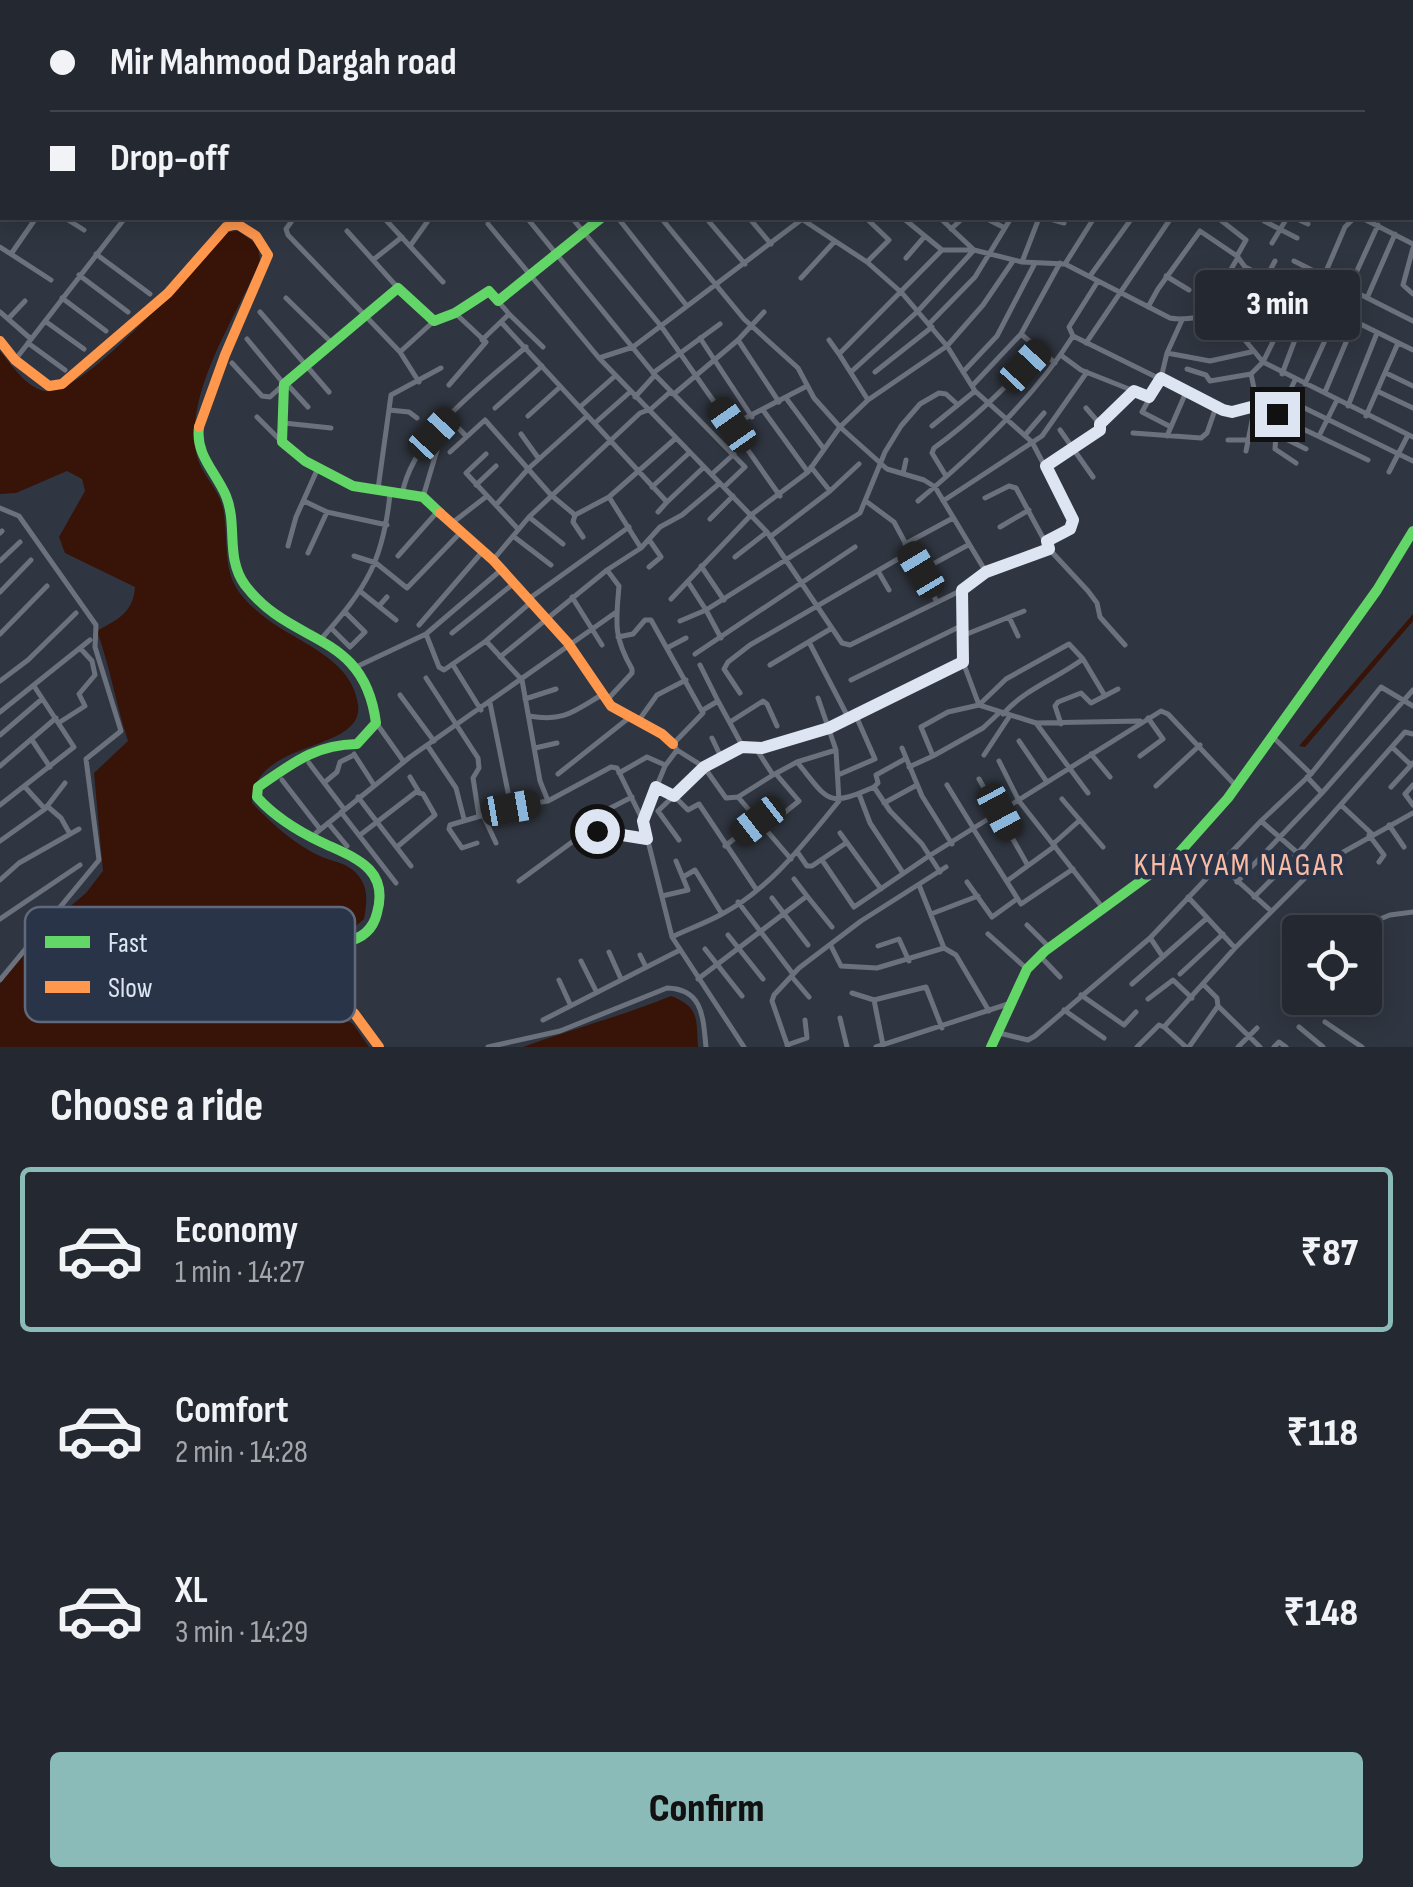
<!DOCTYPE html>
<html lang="en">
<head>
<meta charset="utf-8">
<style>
  body { margin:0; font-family:"Sofia Sans Condensed",sans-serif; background:#30343d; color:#f1f3f6; height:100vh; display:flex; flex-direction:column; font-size:38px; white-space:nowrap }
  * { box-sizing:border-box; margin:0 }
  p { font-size:32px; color:#a3a6ab }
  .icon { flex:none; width:55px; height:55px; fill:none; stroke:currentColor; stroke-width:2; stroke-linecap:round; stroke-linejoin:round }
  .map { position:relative; height:1047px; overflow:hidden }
  .panel { display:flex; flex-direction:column; background:#242831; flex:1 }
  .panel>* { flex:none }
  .top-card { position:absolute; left:0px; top:0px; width:1415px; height:220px; box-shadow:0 5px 25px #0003,0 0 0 2px #41444d; display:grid; align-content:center; height:220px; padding:0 50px; background:#242831 }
  .controls { position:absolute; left:1282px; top:915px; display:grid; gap:20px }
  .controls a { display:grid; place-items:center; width:100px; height:100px; border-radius:10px; background:#242831; box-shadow:0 5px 25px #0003,0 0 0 2px #41444d; font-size:50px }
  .end { position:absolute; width:45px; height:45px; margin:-22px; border:12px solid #dde4f2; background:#111; box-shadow:0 0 0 5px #111 }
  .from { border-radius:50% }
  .bubble { position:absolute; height:70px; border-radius:10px; background:#242831; box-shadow:0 5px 25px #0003,0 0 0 2px #41444d; font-size:32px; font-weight:800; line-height:70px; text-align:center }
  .car { position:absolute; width:30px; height:60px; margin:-30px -15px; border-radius:12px; box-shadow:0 0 8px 2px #0007; background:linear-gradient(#222 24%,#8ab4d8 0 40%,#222 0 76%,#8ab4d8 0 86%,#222 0) }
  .top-card b { display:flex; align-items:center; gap:35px; height:95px; font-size:38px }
  .top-card b+b { border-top:2px solid #41444d }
  .top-card i { width:25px; height:25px; background:#f1f3f6 }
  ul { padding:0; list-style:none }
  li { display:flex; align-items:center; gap:30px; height:165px; margin:0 20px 15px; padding:0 30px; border:5px solid transparent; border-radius:10px }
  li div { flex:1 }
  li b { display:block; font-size:38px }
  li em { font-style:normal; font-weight:800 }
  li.selected { border-color:#8bbbb9 }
  li>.icon { width:90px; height:90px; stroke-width:1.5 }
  h2 { padding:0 50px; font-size:45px; line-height:120px }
  .primary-button { display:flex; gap:20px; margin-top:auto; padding:20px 50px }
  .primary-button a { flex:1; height:115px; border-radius:10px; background:#8bbbb9; color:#111; font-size:40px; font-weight:800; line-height:115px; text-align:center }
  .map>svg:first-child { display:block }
  .water { fill:#381308 }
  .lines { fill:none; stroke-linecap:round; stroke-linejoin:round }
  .street { stroke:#6c727d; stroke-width:5 }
  .fast { stroke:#63d668; stroke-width:10 }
  .slow { stroke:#ff974d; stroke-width:10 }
  .route { stroke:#dde4f2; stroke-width:12 }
  .labels { text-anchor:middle; stroke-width:9; stroke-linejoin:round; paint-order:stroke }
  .neighbourhood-label { font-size:32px; letter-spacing:2.5px; fill:#fabba4; stroke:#293448 }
  .key { fill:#293448; stroke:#5f697b; stroke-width:2.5 }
  .key-label { font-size:28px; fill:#dde4f2 }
</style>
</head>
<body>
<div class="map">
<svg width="1413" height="1047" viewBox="0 0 1413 1047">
  <rect width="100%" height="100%" fill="#303641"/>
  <path class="water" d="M238,231L258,245L260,261C237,316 185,390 196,452C200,475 221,489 224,513C230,565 219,582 267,619C299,643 352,659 358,704C365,754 252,738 252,803C272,824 295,845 322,857C335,862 347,863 357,874C369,887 367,903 364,919L351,930L307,947L300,966L317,1002L353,1024L369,1047H0V983L47,926L86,893L103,871L94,773L128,741C116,704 110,667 97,631C118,619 133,613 135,587L65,553L59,537L85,491L82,479L67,471L16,493L0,494V351C11,364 26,388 45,391C85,397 197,263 227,232Z
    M1413,614V621L1305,747L1299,746Z
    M671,996C700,1007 696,1019 698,1047H523C572,1029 622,1016 671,996Z"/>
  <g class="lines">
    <path class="street" d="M229,0V2
      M525,0L527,2
      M573,0L575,2
      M618,0L620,2
      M811,0L814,2
      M955,0L957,2
      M1091,0L1095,2
      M1152,0L1157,2
      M1375,0L1377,2
      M86,2V0
      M127,2L128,0
      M275,2L277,0
      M380,2L381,0
      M470,2L471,0
      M632,2L636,0
      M688,2L691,0
      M828,2L830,0
      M919,2L923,0
      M1173,2L1174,0
      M1213,2L1214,0
      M1258,2V0
      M1287,2L1288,0
      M1335,2L1338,0
      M1412,40H1413
      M1412,53H1413
      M1412,166L1413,167
      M0,185H2
      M0,205L2,202
      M65,218L84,230
      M294,218L286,229L288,235L400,352L419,382
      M384,218L443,282
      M527,218L655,375L745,467L724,487
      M572,218L661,326L780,496
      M618,218L687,306
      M661,218L744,319L798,368L814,398L840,427L887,469L924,480L935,487L986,572
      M706,218L745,264
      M749,218L771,244
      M800,218L867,262L902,293L947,346L975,391L1032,442L1073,520L1070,529L1047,541
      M866,218L889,240L867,262
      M903,218L942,250H974L1022,262L1065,264L1170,318C1188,322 1206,313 1225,316L1263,362L1413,437
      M985,218L1005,228
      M1047,218L1064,223
      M1218,218L1246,240L1237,256L1245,267L1413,350
      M1295,218L1308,224
      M1362,218L1413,244
      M1264,221L1297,238
      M488,224L599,358L767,532L842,643L850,645L962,590L986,572L1049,549
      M951,229L963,218
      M347,231L398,288
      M1272,243L1287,218
      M410,246L430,218
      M0,247L51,280
      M1413,248L1403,285L1413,294
      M11,254L36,218
      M96,254L150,294
      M906,258L925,236
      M373,260L402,237
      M1294,261L1413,321
      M1022,262L1039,218
      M1065,264L1094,218
      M1206,273L1224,280
      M79,275L128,312
      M1090,276L1132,218
      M1166,276L1189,290
      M1324,276L1345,227L1354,218
      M801,278L835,241
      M1266,278L1275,261
      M1098,281L1069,327L1073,336L1223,410L1232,412L1255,406L1257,402L1280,407
      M1220,288L1237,259
      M62,298L106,331
      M286,298L333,344
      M1367,298L1395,234
      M1148,307L1158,289L1200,231L1237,256
      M0,312L31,339
      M260,312L329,392
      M509,314L543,347
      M8,319L25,301
      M45,321L84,349
      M501,322L667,502L704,467
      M929,324L975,277L1011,218
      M1234,325L1262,276
      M1021,334L1055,363
      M700,338L752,417
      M482,340L509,314L498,301
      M738,340L779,402
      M829,340L839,354
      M28,343L65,370
      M1086,343L1171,218
      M400,352L434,321
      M1167,353L1210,361L1251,352
      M1062,356L1081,370L1149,397
      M599,358L633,347L801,220
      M15,360L125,218
      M232,363L262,396L270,397L284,384L247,339
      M1187,369L1206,375L1210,381L1251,374
      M851,372L918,311L974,250L940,218
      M875,372L932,327
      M963,372L997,336L1035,263
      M653,373L720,324
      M1386,373L1413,386
      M1282,374L1296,337L1315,301
      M1295,380L1278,417L1368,460
      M286,383L308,407
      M1305,384L1378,225
      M449,385L486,342L455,313
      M972,386L1021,334L1060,263
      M1377,391L1413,408
      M1325,392L1355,321
      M635,397L655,375
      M786,398L824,449
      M1284,398L1413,461
      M868,400L839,354L942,250
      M1257,402L1251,374L1263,362L1297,293
      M1348,406L1377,333
      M580,407L615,376
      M495,408L542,366
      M1086,408L1099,423
      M389,410L409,412L417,418
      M763,410L808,472
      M528,416L560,387
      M1366,416L1398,343
      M257,417L282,442
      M449,418L466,436
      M1285,420L1276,434L1275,449L1296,463
      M284,423L331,428
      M595,423L630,392
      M732,425L807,386
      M932,426L975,391
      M1171,427L1142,412L1161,378L1167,353L1182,320
      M1060,430L1093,477
      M1133,433L1201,438L1207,433L1216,407
      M521,434L539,459
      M1276,434L1306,449
      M1025,435L1044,413
      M1167,436L1187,390
      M1319,436L1337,400
      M1228,440H1248
      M1246,451L1255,406
      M450,452L485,420L551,495L575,515L609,497L676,438
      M486,454L466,473L518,529
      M1045,466L1100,430L1099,423L1134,391
      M811,467L830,491
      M1389,472L1408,435
      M712,474L734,454
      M903,474L906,460
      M946,476L932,453L934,448C974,419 1006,387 1040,351
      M476,485L496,466
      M652,487L689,453
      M378,489L391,395L441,368
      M402,495C412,436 482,385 526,347
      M423,497L437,450
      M609,497L641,548
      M985,498L1009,486L1016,488L1049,549L1088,591L1097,603L1100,617L1125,645
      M304,501L327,512L387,525
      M918,501C975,453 1033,399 1073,336
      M943,501L1042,436L1087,372
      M867,502L894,522L937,602
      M496,505L529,468L587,416
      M0,508L19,516L96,625L95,647L121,731L86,759L99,860L0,980
      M658,512L667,502
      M575,515L573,522L583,537
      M529,517L563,544
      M710,519L733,496
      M452,523L487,496
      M1000,527L1029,510
      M0,533L2,531
      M513,536L551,565
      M770,537L830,491L859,464
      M905,544L953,518
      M288,546L296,517L318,468
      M308,553L327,512
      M354,556L376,563L407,588L461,532
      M398,556L438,511
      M735,557L767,532
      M493,560L529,517L640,413L651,409L669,393L674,394L738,340L764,312
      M0,561L20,542
      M701,566L724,600
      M649,567L661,557L650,541
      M607,570L619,586C616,622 613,636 632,669V673L607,700
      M922,570L968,545
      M878,571L889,590
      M688,582L706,610L860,513L885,452L901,426L920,404L939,393L946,394L957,404
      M962,590L963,662L979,705L1036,723L1140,721
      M0,592L31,560
      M361,592L396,620
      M572,597L602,645
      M530,598L629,527
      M671,599L751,515L808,472L840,427L868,400L947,346L983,305L1013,261
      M379,606L387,597
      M1009,617L1018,636
      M680,621L706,610L721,638
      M419,625L483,551
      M331,628L350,647L365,632L345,612
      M452,633L513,584
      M0,634L47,586
      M426,634L439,667L444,670L486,641L530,603
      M962,636L1024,611
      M618,637L633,634L645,620H651L703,713L673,744L677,750L665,766L643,820
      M322,638C366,588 383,562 390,494
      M486,641L522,680L540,781L548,801
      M809,642L849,719
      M667,648L686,638
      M695,654L855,547
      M500,657L607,570L641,548L660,527L682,515L720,483
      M453,665L481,710
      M700,665L718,701
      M770,665L832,628
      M356,667L426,634L501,570
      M426,678L478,758L479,768L473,778L479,816
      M851,680L961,626
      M0,681L28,660L76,613
      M740,693L724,669L728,662L750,645L910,552
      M400,695L434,741
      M525,699L556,689
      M490,703L511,807
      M0,712L90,640
      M1003,714C1025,689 1056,679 1083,659
      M529,716C564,722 573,712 603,694
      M639,720L657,695L686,680
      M60,722L85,706L79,694L95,675L92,661L80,648
      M730,722L763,701L767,704L777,726
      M1036,723L1088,793
      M377,724L404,762
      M1061,724L1055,706L1058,702L1081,693L1091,703L1118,689
      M0,735L42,699
      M712,738L722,759
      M1274,738L1311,774
      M32,740L50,767
      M1019,741L1047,782
      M427,745L456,788L464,819
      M743,747C817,749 897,693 963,662
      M755,747L773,775L797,762C829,801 826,808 874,787L890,811L922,844L940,872
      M1392,747L1410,764
      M535,748L557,743
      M902,748L922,796L952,844
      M677,750L704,767L726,798L738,797L773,775
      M354,754L374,785
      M1091,754L1110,777
      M984,755L1009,717
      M933,756L983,728L999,713
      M1140,756L1163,739L1148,718
      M999,761L1019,801L1103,908
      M797,762L836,750
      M309,763L344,809
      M0,766L56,718
      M909,767L933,756L921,727L948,712L979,705L1006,679L1069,644L1083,659L1105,696
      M619,773L647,757L665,765
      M558,774L630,717
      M838,775L875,759L856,716
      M410,777L419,792
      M1307,777L1322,793
      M979,779L1027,864
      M282,780L320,829
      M325,782L337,772L340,762L354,755
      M947,785L974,829
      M1413,785L1405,794L1413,805
      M1156,786L1200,745
      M25,787L45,809
      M657,787L674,796L688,810L699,804L756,889
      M874,787L878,783L876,775L905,759
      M1391,787L1413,763
      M859,794L870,823L903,873
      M358,797L377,822L416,792L423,794L435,815L397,847
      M738,797L791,859
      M1062,799L1103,847
      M884,803L917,785
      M0,805L74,747L34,686
      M1341,805L1372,834
      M47,806L61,818L70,834
      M341,812L396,883
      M483,815L496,843
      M595,816L632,797
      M1261,821L1315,868
      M328,823L347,846
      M1389,825L1404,847
      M764,829L799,801L776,774
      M974,830L1021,904L1073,869
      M316,833L410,757L615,613
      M840,833L881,889
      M360,835L377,822L411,866
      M1369,835L1384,855L1379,862
      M679,840L658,811L704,767L743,747L718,701L703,710
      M0,841L45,809L65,783
      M477,843L462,848L449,829L450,825L511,807L548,801L611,767L617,768L643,821L672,937L744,1047
      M1053,844L1080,820
      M725,846L757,821
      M798,853L807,866H812L846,843
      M822,860L854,907L929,856L1161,711L1168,714L1235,785
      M1220,865L1271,911
      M683,877L695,870L722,914
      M794,879L807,896
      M0,880L19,863L79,829
      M519,881L583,834L597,831L647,839
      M1007,881L1055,846
      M967,882L992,917L1017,899
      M1237,882L1322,793L1413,690
      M919,885L944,948L956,955L989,1011
      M662,896L688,890L676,861
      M1188,897L1235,948
      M1254,897L1298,853L1405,732L1413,734
      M772,898L808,945
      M738,902L793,974
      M931,914L978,896
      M0,919L80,865
      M1027,925L1050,948
      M1365,925L1390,915L1413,912
      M988,934L1027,969
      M728,935L763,979
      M672,937C688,929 706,923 722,914C770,889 805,842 839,801L836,750L818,698
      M1151,939L1163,957
      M831,946L841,966L877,968L944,948
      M878,946L899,939L909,961
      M705,949L742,996
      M609,952L621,979
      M640,955L646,967
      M1040,956L1060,977
      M581,961L596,991
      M1180,974L1223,934
      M792,977L809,997
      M698,979L807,896L832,927
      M559,980L570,1004
      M1132,984L1207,918
      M852,993L874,1000L926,987L942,1028
      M1081,995L1124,1025L1136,1012
      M1148,999L1173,980L1192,998
      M874,1000L883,1045
      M1218,1006L1260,1047
      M1064,1010L1104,1038
      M840,1018L847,1047
      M543,1020L680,950
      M1325,1022L1362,1047
      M1164,1027L1186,1047
      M1299,1027L1323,1047
      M999,1033L1028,1040L1035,1036L1150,938L1261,821L1311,774L1381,687L1413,706
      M787,1045L807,1038L805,1020
      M488,1047L560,1031L667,988C703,989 703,1017 706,1047
      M788,1047L772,1001L774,995L799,968L861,921L946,867
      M876,1047L1008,1004
      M1137,1047L1159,1025L1164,1027L1235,948L1315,868L1413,813
      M1189,1047L1218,1006L1217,998L1204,985
      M1238,1047L1257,1028
      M1274,1047L1279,1042L1286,1047"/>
    <path class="fast" d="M199,427C195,455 216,472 226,496C238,526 225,557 245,585C292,647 364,630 376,723L357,744C314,745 293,763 258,787L257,797C274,816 298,831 321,842C352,857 390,867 377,913C373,930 361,939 345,942
      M440,513L423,497L353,486L305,461L282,442L284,384L398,288L434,321L455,313L489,291L498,301L601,218
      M991,1047L1027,969L1045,951L1179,853L1228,798L1377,590L1413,531"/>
    <path class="slow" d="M0,341L15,360L49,386L62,384L168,293L226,227L237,224L256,236L268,255L225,355L199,427
      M440,513L493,560L568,643L611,706L662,734L673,744
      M345,942L310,953L309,970L323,998L354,1013L379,1047"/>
  </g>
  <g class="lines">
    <path class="route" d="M597,831L647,839L643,821L656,787L674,796L704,767L742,747L762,748L829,728L963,662L962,590L986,572L1049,549L1047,541L1070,529L1073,520L1046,466L1100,430V424L1134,391L1149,397L1161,378L1223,410L1232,412L1255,406L1257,402L1280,408L1277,414"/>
  </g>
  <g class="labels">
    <g class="neighbourhood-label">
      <text x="1240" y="875">KHAYYAM NAGAR</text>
    </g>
  </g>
  <rect x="25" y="907" width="330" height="115" rx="15" class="key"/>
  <rect x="45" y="936" width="45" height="12" fill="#63d668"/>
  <rect x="45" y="981" width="45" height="12" fill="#ff974d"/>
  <g class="key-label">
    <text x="108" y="952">Fast</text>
    <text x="108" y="997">Slow</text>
  </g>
</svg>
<div class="controls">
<a><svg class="icon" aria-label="locate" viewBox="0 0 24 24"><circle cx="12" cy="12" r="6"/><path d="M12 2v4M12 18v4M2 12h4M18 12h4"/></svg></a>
</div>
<i class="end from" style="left:597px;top:831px"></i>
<i class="end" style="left:1277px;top:414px"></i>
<div class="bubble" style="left:1195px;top:270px;width:165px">3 min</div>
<i class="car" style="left:1025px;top:366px;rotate:43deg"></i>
<i class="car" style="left:732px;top:425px;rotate:325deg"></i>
<i class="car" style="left:434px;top:434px;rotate:43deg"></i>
<i class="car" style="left:921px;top:570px;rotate:329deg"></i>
<i class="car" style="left:511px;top:808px;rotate:80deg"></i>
<i class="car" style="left:1000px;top:812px;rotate:152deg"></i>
<i class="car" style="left:758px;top:821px;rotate:232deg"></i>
<div class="top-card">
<b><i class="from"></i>Mir Mahmood Dargah road</b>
<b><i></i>Drop-off</b>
</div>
</div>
<section class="panel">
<h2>Choose a ride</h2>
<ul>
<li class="selected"><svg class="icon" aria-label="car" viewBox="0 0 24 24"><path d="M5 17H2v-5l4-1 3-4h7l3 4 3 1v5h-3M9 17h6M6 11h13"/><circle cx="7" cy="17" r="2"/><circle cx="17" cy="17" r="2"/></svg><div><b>Economy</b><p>1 min · 14:27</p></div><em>₹87</em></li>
<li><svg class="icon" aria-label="car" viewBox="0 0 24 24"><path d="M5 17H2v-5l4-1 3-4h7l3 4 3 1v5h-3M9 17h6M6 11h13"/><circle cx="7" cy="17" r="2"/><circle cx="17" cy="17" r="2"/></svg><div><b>Comfort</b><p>2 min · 14:28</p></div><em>₹118</em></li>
<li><svg class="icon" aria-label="car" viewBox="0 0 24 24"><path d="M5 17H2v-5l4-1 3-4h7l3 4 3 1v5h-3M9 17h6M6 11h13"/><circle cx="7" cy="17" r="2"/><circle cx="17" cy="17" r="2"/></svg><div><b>XL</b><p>3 min · 14:29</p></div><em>₹148</em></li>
</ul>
<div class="primary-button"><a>Confirm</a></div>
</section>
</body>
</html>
